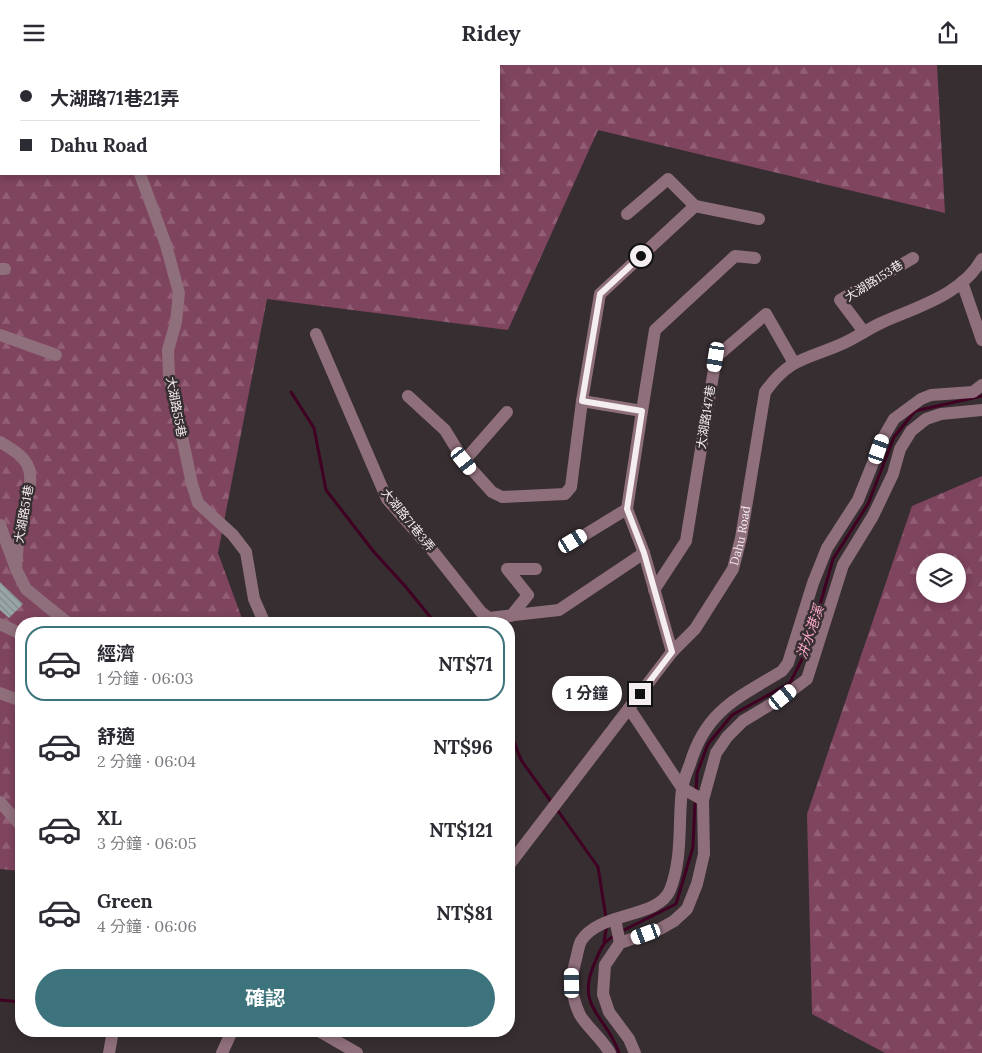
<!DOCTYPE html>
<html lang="zh-TW">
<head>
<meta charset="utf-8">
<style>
  body { margin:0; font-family:Lora,"Noto Sans TC",serif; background:#f2f2f3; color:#2b2b33; height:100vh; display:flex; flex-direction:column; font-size:19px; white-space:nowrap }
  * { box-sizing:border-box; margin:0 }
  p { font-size:16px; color:#7c7c81 }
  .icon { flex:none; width:28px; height:28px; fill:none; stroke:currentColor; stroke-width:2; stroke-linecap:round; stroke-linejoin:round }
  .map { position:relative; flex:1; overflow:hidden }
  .panel { position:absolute; left:15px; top:552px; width:500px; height:420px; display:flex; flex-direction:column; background:#fff; border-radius:20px; box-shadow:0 2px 8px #0003 }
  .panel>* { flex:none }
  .guide { position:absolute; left:0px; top:0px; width:500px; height:110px; box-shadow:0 2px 8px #0003; display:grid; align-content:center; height:110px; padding:0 20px; background:#fff }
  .buttons { position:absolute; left:916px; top:488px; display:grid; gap:10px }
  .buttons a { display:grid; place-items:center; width:50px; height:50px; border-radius:50%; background:#fff; box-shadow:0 2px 8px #0003; font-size:25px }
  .end { position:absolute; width:22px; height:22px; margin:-11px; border:6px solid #f5eef1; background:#111; box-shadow:0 0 0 2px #111 }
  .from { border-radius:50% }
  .bubble { position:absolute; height:35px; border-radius:18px; background:#fff; box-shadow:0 2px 8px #0003; font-size:16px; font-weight:700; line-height:35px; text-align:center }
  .car { position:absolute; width:15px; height:30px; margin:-15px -8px; border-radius:6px; box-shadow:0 0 4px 1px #0007; background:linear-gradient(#fff 24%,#345 0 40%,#fff 0 76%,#345 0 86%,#fff 0) }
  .guide b { display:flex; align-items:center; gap:18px; height:48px; font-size:19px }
  .guide b+b { border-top:1px solid #e1e1e2 }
  .guide i { width:12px; height:12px; background:#2b2b33 }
  ul { padding:9px 0 0; list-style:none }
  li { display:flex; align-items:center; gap:15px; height:75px; margin:0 10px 8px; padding:0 10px; border:2px solid transparent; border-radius:20px }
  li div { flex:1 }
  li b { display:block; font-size:19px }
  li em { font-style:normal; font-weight:700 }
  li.active { border-color:#3d737c }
  li>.icon { width:45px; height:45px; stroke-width:1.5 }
  .cta { display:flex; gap:10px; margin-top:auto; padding:10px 20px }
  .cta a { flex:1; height:58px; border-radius:30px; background:#3d737c; color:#fff; font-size:20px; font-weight:700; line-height:58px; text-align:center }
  header { display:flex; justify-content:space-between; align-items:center; height:65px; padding:0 20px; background:#fff; font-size:22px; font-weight:700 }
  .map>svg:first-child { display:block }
  .forest { fill:url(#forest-firs); fill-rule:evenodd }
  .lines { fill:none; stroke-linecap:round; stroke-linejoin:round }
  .stream { stroke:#400023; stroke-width:3 }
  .building { fill:url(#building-back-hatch) }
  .minor { stroke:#906f7c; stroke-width:12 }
  .route { stroke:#f5eef1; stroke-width:6 }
  .labels { text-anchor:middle; stroke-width:5; stroke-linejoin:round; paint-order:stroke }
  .street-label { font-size:12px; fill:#f5eef1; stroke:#372e31 }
  .water-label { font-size:14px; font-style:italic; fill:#f7a5c7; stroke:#372e31 }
</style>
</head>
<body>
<header><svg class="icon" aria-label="menu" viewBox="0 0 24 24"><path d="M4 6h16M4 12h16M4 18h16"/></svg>Ridey<svg class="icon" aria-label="share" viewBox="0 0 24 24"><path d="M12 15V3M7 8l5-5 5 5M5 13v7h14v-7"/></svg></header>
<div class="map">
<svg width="982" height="988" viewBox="0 0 982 988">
  <defs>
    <pattern id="forest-firs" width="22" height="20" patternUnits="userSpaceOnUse" patternTransform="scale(1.25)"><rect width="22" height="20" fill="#7f445e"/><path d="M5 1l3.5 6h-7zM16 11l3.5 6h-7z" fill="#925f76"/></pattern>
    <pattern id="building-back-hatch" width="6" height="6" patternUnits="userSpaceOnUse" patternTransform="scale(1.25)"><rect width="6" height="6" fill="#99a6a7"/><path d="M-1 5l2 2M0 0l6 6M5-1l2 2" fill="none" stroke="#818a8a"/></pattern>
  </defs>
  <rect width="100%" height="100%" fill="#372e31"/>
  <path class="forest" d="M0,0H937L945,148L598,65L508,265L267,234L218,488L244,559H21V806L0,804ZM1,1H499V109H1Z
    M982,411V988H885L812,949L807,749L912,441ZM925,496H958V529H925Z"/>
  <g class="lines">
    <path class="stream" d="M291,327L314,363L326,425L374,487L405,521L436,559
      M509,664L521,695L552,738
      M696,727L697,708L708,679L732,650L790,618L808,582L833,494L868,439L894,372L915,346L982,331
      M556,743L598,802L606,853
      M622,866L676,839L693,782L695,736
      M614,871C603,877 601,883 596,895C573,943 607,950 619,988
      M604,877L607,859
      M0,935L21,937"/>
  </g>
  <path class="building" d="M0,517L23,539L9,553L0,545Z"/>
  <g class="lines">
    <g class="minor">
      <path d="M78,0V1"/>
      <path d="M140,109L166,180L179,228L176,257L168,285L169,310L192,419L198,438L233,470L246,487L254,534L265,559"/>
      <path d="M627,149L668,114L695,141"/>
      <path d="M0,204H5"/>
      <path d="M962,217L982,275"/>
      <path d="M864,267L840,235L913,193"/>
      <path d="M316,269L387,434L432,485L481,547L489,553L559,545L644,488"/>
      <path d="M0,270L56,290"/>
      <path d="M408,331L445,365L464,396L492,427L502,432L565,429L571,422L582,336L600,229L695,141L759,154"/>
      <path d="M582,336L642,346"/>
      <path d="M0,377C10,383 21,389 27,399C36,416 24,440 21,457C18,472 17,489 16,504"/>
      <path d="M464,396L507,347"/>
      <path d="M0,460L16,504L26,524L69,559"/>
      <path d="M573,477L627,444"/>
      <path d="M654,525L686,476L716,292L766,249L794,298"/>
      <path d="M511,551L528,530L507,504H536"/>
      <path d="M0,559L21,569"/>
      <path d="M672,587L644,488L627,444L642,346L655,265L735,191L755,193"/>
      <path d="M0,628L21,636"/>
      <path d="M629,643L682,723L703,735"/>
      <path d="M0,737L21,761"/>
      <path id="s1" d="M509,800L672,587L695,564L733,504L741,473L765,327C791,291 807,295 844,278C857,272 868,264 881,258C916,242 962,230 982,194"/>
      <path d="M615,854L620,878"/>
      <path d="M319,966L357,988"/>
      <path d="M109,988L113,966"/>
      <path d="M222,988L232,966"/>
      <path d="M610,988C602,974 586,961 580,950C572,934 570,915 575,898C577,892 578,882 581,876C599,846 658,854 670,825C683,792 678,758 682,724C683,716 687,707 690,699C706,645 738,633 782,606L788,598L813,518L827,483L858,435L883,373L894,354L921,334L931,330L973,327L982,320"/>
      <path d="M635,988L629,974L609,947L603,929L605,900L620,878L660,864L674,856L687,844L697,819L704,789L703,735L716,688L727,672L743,656L783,632L807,614L843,500L873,451L893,409L900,384L911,366L926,354L941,349L982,345"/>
    </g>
  </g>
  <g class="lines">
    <path class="route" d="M640,629L672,587L644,488L627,444L642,346L582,336L600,229L641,191"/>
  </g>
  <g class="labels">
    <g class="street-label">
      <text transform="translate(874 216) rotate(-32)" y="4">大湖路153巷</text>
      <text transform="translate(176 342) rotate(79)" y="4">大湖路55巷</text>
      <text transform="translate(706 352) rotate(-81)" y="4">大湖路147巷</text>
      <text transform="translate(24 449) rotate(-80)" y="4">大湖路51巷</text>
      <text transform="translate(408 455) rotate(51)" y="4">大湖路71巷3弄</text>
      <text dy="4" stroke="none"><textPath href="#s1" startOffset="406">Dahu Road</textPath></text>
    </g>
    <g class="water-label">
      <text transform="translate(810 567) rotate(-71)" y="5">汫水港溪</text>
    </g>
  </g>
</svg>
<div class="buttons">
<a><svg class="icon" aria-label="layers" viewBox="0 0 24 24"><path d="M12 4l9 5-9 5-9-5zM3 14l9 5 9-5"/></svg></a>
</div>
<i class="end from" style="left:641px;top:191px"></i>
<i class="end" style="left:640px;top:629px"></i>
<div class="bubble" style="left:552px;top:611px;width:70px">1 分鐘</div>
<i class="car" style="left:716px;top:292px;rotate:189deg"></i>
<i class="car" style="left:879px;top:384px;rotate:19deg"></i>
<i class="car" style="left:464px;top:396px;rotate:141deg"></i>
<i class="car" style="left:573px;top:476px;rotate:59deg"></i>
<i class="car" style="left:783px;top:632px;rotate:51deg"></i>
<i class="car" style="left:646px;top:869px;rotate:250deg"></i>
<i class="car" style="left:572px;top:918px;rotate:359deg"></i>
<div class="guide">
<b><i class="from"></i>大湖路71巷21弄</b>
<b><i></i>Dahu Road</b>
</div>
<section class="panel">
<ul>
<li class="active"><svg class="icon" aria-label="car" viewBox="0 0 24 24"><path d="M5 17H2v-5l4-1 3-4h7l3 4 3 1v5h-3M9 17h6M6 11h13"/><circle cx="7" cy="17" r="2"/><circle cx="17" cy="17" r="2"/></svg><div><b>經濟</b><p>1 分鐘 · 06:03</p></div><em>NT$71</em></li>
<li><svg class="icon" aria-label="car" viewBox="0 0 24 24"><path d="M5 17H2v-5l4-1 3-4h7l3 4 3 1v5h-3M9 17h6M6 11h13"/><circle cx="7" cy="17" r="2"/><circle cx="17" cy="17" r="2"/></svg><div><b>舒適</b><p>2 分鐘 · 06:04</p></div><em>NT$96</em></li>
<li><svg class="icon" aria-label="car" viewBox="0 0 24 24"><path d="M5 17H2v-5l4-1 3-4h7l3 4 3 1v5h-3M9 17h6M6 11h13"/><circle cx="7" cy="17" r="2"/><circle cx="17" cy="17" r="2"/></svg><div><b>XL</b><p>3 分鐘 · 06:05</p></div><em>NT$121</em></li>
<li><svg class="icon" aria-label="car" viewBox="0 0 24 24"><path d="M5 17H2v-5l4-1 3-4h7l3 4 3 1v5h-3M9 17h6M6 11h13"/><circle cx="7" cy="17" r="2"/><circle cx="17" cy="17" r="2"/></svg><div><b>Green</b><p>4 分鐘 · 06:06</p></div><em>NT$81</em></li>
</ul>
<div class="cta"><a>確認</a></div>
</section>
</div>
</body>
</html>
